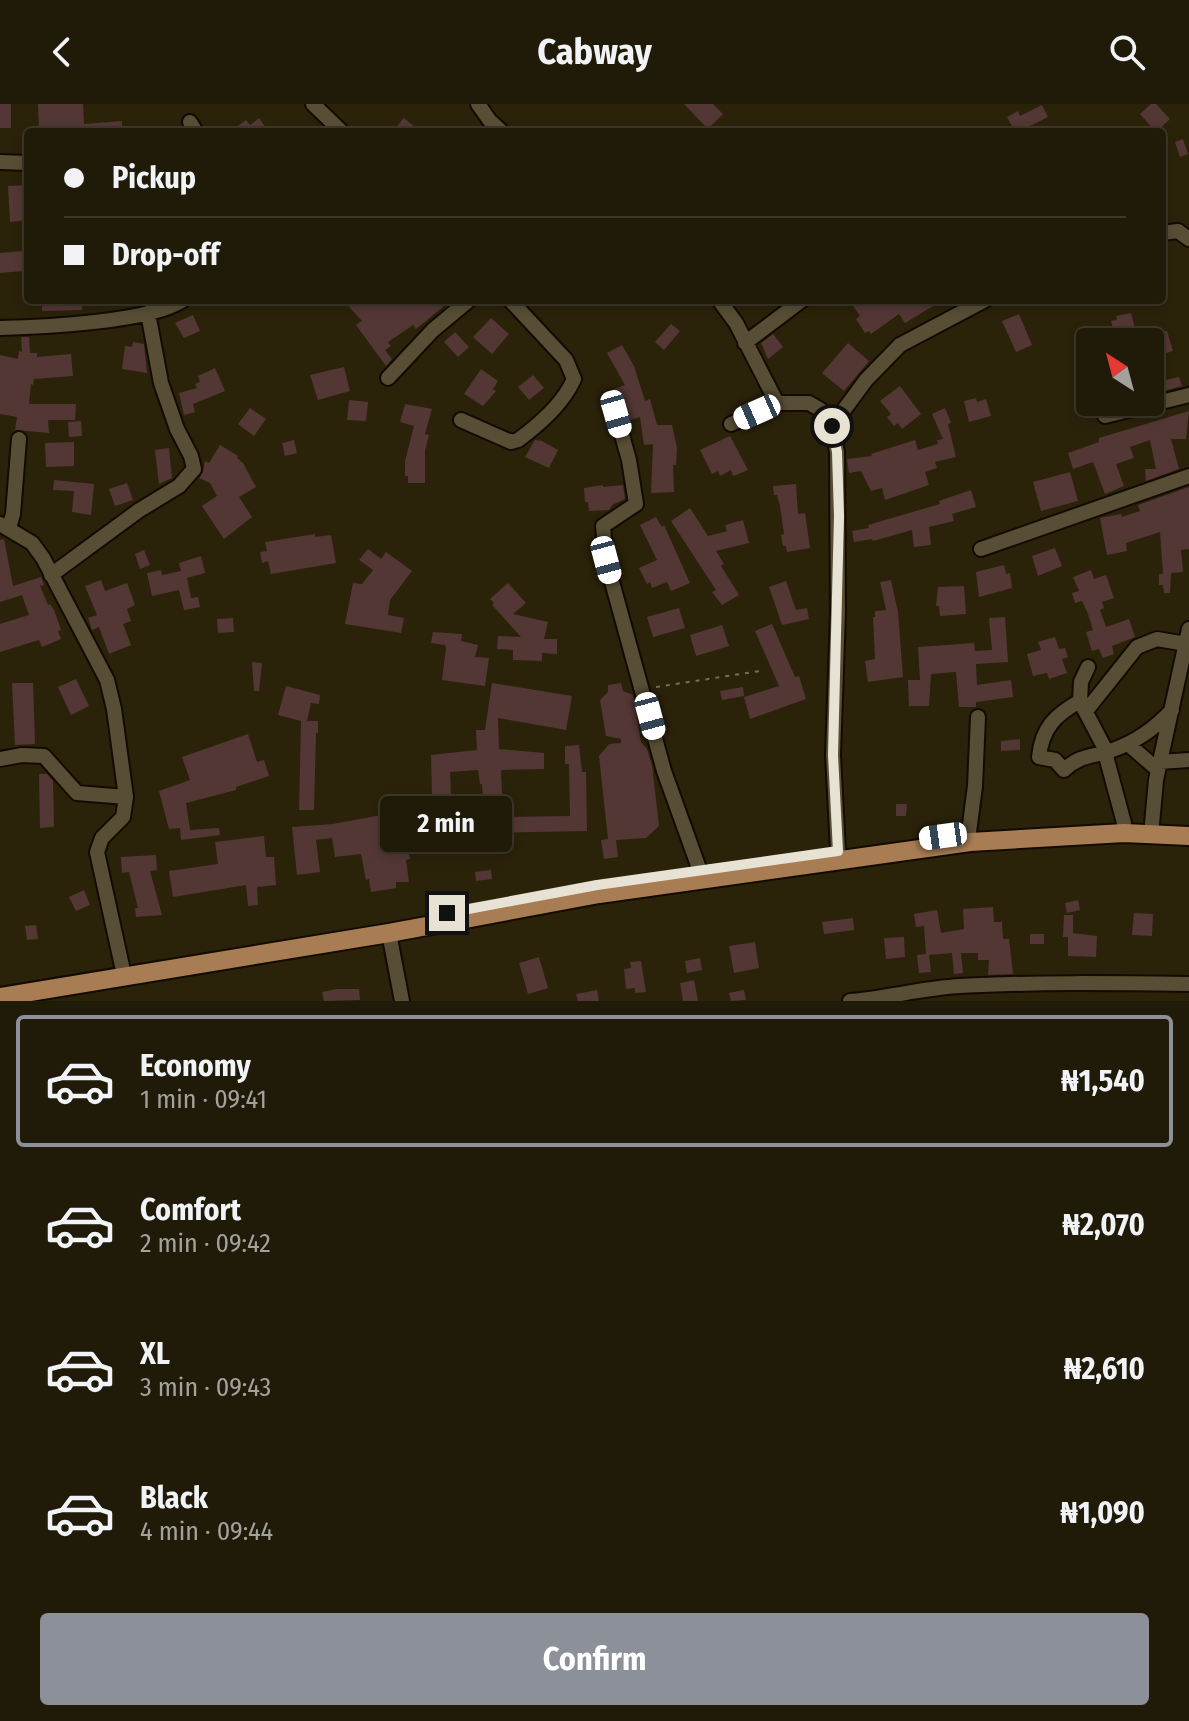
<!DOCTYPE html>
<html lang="en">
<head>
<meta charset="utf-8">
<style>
  body { margin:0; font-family:"Fira Sans Condensed",sans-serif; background:#2d2716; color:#f1f3f6; height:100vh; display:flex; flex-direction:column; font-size:30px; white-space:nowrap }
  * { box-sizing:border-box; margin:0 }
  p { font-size:26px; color:#a2a19c }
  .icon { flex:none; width:44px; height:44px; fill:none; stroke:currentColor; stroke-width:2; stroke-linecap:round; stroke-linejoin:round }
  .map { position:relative; height:897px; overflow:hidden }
  .drawer { display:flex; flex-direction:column; background:#201a08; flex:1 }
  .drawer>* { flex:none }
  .hud { position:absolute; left:24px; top:24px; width:1142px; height:176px; border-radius:8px; box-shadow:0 4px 12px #0003,0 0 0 2px #3d3829; display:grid; align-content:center; height:176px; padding:0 40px; background:#201a08 }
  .needle { width:52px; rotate:324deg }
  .buttons { position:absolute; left:1076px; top:224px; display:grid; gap:16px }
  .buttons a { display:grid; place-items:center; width:88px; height:88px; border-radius:8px; background:#201a08; box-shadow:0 4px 12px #0003,0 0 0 2px #3d3829; font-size:40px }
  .end { position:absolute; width:36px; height:36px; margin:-18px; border:10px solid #e7e2d4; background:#111; box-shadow:0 0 0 4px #111 }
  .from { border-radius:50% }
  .bubble { position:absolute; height:56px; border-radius:8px; background:#201a08; box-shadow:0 4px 12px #0003,0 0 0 2px #3d3829; font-size:26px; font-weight:700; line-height:56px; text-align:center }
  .car { position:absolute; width:24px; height:48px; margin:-24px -12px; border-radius:10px; box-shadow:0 0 6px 2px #0007; background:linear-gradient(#fff 24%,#345 0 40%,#fff 0 76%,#345 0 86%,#fff 0) }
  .hud b { display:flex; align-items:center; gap:28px; height:76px; font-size:30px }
  .hud b+b { border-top:2px solid #3d3829 }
  .hud i { width:20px; height:20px; background:#f1f3f6 }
  ul { padding:14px 0 0; list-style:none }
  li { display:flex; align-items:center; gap:24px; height:132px; margin:0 16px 12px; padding:0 24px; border:4px solid transparent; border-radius:8px }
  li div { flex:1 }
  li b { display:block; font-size:30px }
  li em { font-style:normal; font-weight:700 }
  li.current { border-color:#8c9099 }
  li>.icon { width:72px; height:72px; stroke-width:1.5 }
  .primary-button { display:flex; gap:16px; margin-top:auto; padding:16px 40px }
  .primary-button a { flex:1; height:92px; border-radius:8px; background:#8c9099; color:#fff; font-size:32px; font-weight:700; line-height:92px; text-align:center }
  header { display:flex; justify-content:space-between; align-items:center; height:104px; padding:0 40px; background:#201a08; font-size:36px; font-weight:700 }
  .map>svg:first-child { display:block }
  .building { fill:#533735; fill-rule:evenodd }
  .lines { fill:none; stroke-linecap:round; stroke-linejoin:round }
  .minor-casing { stroke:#130b00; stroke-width:18 }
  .major-casing { stroke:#130b00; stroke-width:22 }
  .path { stroke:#756d59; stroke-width:2; stroke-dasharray:4 6; stroke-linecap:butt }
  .minor { stroke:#584e35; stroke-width:14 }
  .major { stroke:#a87d54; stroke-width:18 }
  .route { stroke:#e7e2d4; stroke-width:10 }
</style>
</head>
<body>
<header><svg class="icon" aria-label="back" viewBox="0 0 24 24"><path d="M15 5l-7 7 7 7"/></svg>Cabway<svg class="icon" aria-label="search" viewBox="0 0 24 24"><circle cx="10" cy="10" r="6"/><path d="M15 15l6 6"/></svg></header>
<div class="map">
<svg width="1189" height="897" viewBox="0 0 1189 897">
  <rect width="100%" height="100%" fill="#2b220a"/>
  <path class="building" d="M0,0H11V24H0Z
    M38,0H83L84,20L122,17V28H66V23L39,25Z
    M684,0H713L723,10L708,25Z
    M1151,0H1156L1170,15L1156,28L1140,10Z
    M1042,1L1048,13L1026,24L1028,28H1015L1007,13L1018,7L1020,12Z
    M259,14L269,28H240L238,22L246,16L250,21Z
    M404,14L421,28H392Z
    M1183,35L1188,50L1180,53L1175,38Z
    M28,81V116L10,118L8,82Z
    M22,147L23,167L0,169V149Z
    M42,196H82V206L42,207Z
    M343,196H437L443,203L416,225L413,221L388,238L391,242L385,246L392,255L386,262L356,221L362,217Z
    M849,196H885L888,201L897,196H943L905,219L899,210L871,230L869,227L865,229L856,215L860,212Z
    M1131,209L1136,228L1115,233L1111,217L1117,216L1116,212Z
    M1019,210L1032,241L1016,248L1002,217Z
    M193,211L200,227L184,234L175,219Z
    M491,214L509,230L492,250L473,233Z
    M671,220L680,227L664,246L655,238Z
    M1167,227L1173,247L1150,254V232Z
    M455,228L469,243L458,253L444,238Z
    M773,230L783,243L768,255L761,239Z
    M21,233H29L30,249H37V253L71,250L73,272L34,275L33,281L31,280L29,300H76L75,316H48L49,329L15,326L17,313L0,310V251L18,255L19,247L22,248Z
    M133,238L144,240L147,269L122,265L125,242L132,243Z
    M848,239L869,257L844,287L822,269Z
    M622,241L634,262L645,297L650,295L657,321H672L677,344L676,361H673L674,388L651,389L653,340L644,341L640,313L630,316L626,301L615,300L611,286L625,281L607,249Z
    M344,263L350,287L318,296L310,271Z
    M215,264L225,287L193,300L195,308L184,311L179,289L197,284L195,280L200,278L198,272Z
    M481,265L498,277L493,285L496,287L483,302L464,290Z
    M533,271L544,284L529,296L518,283Z
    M1179,273L1182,282L1160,288L1157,278Z
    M900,282L921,310L902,325L898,319L894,322L887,313L891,310L880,297Z
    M976,294L977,298L986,295L991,312L969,318L964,297Z
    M349,296L368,298L366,317L347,316Z
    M405,300L432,305L425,330L429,331L425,347V379H408V372H405V357L414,322L400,318Z
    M250,304L266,315L254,332L238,320Z
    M945,304L951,319L948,320L956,353L935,358L937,364L925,368L929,381L885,396L882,384L871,387L861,367L849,369L847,355L872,352L871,350L915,336L918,346L938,340L937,336L943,335L932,310Z
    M1189,307L1186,335H1171L1179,365L1146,377L1145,365H1156L1150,336L1130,343L1134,354L1116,360L1124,382L1105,390L1093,358L1073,365L1068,349L1099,338V334Z
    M81,317L82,332L69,333L68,318Z
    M730,332L748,366L733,372L731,366L720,372L718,367L712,370L700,346Z
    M294,336L297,349L285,352L282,339Z
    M535,336L542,337L558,346L549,364L525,353Z
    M74,338V362L46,363L45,339Z
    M220,341L238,352L237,354L243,359L256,383L239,393L252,413L224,435L202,402L217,392L210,379L199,374L203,368L205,357L209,359Z
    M169,344L172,374L159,380L155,346Z
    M1070,368L1078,397L1041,407L1033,378Z
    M54,376L94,380L91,411L72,408L74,387L53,386Z
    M127,379L133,396L115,402L109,385Z
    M796,380L798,410L805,409L810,444L787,448L786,442H783L781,431L784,430L780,402L777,391H774L773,382Z
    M603,381V383L623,381L625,395L612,401L609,406L589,407L588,398H585L584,384Z
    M1189,383V445L1181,446L1183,468L1171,469L1170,489H1164L1163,481H1159V470H1163L1160,428L1126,439L1127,447L1107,451L1100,414L1121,410L1122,413L1140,407L1138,401Z
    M971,386L976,403L952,410L954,417L929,423L931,441L914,443L912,426L873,437L872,435L854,438L852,427L869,424L868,421L940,400L939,397Z
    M690,404L708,432L727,427L725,421L743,416L749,439L716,447L724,460L721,462L739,491L722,501L712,488L716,486L671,417Z
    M656,413L662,423L664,421L690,479L671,487L667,478L652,484L650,478L647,480L639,464L657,456L640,421Z
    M315,430V433L331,431L336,459L271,470L268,457L262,459L260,448L267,447L265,438Z
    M4,435L13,482L41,473L44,481L40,482L48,501L50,500L54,506L61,526L58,527L61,535L42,543L39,536L0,548V520L29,511L22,491L0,498V436Z
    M1055,444L1062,462L1038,472L1032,452Z
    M368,445L381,455L386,448L412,467L390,496L388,511L404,514L401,529L345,520L353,479L362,480L373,466L359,456Z
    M144,446L150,461L140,465L135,450Z
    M201,452L205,469L187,474L191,494L198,493L200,503L184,506L179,486L152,492L147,469L161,466L162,471L181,467L179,459Z
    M1004,461L1006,470L1010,469L1012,484L979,493L976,468Z
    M1091,466L1094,475L1106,471L1114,494L1102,498L1104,504L1100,506L1106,523L1129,515L1135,533L1112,542L1114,550L1103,554L1099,545L1092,547L1086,528L1093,526L1088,510L1082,497L1075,499L1072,489L1079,487L1073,473Z
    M101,476L105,487L127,479L135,501L127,505L131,517L123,520L131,541L109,550L99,523L92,526L88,514L97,511L85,482Z
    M891,476L898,508L903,573L868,578L865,557L875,555L873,513H875V507L886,506L880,478Z
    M786,477L796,506L807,504L809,515L782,521L769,483Z
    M508,479L526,499L513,510L548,518L544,535H557V550L542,549V557L513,556V546L497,545L498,532L521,533L492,501L494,499L490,495Z
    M964,482L966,510L940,512L939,502H936L938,483Z
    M679,504L685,524L653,533L647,513Z
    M1005,513L1008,558L976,560L977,581L1011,576L1013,593L976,598V603H959L956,568L931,570L929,602H909L908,576H920L918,543L974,539L975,547L992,546L989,514Z
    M233,514L234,528L218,529L217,515Z
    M772,520L795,573L799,572L806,595L750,615L744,593L779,582L755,527Z
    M722,521L729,542L696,552L690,531Z
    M433,528L462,530L461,537L478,541L475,553L489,554L485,582L442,576L446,544L445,541L431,539Z
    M1055,533L1059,545L1065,544L1068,553L1062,555L1067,569L1049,575L1047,569L1033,572L1027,550L1041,546L1038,538Z
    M252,558L262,559L259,587H254Z
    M76,575L89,602L71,611L58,583Z
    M12,579H33L35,640L15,641Z
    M492,579L572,592L566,626L498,614L499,645L544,649V665L501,666L503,713L570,712L569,660H565V642L579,641L582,668H586L587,727L441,730L440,712H433L432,700H426V692H432L431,651L477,646L476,626H485ZM478,666L480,680H482L483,694H486V713L452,715L450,668Z
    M621,579L623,587L633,591L641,638L647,645L652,661L659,722L646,734L616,736L618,753L604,755L601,736L608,735L599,652L609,640L621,639V635L606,632L600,596L608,588V581Z
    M286,582L320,591L319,600L311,599L307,617H318V629H316L314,706H299L301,617L278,611Z
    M743,583L744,592L722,596L720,587Z
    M248,630L257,658L264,656L269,672L236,683V686L186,699L190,726L219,724L220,731L181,736L180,724L169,725L159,687L190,676L182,653Z
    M1020,635V646L1001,647V637Z
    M39,670H47L53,677L54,723L40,724Z
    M896,700H907L906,712H896Z
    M403,707L405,723L400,724L402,744L408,743L410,755L406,756L409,778H396V784L371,788L369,775L366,776L361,750L335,753L332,734L316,736L320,768L297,771L292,723L333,720Z
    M264,732L266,753H274L276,781L257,783L258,801L248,802L246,781L173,793L169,767L218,760L215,738Z
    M156,751L157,766L150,767L162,811L136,813L135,804H138L129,768L122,769L121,753Z
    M491,766L492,775L476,777L475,768Z
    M84,786L90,801L76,807L69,793Z
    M1078,796L1080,806L1067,809L1065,799Z
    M993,803L994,818H1002L1003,835H1009L1013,870L988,871L989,856H978V849H961L963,869L954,870L952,849L929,851L931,868L919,869L917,851L926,850L924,822L916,823L914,810L937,806L941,829L964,825L963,805Z
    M1134,809L1153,810L1152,832L1132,831Z
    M1064,811H1073V829L1097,832L1096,853L1068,852V833H1063Z
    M853,814L854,826L824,830L822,818Z
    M36,821L38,835L27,836L25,822Z
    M1030,830H1044V840H1030Z
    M904,833L905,853L886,855L884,834Z
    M755,838L759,864L734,869L729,842Z
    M539,853L548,884L528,890L519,859Z
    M700,854L702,866L687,869L685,857Z
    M641,857L646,888L635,889V884L626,885L624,865L631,864L630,858Z
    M694,876L698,897H683L680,879Z
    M337,885H359L360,896L324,897L322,888Z
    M597,886L599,897H578L576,890Z
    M744,886L746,896L731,897L729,889Z"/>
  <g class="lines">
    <defs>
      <path id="minor" d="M313,0L342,28
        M478,0L490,17L502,28
        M190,18L196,28
        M0,58L28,59
        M1162,129L1178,127L1189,135
        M719,196L736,219L777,299H809L821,306L832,322L837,348L838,508L833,651L838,747
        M0,224C42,223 151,218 183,196
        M745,239L802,196
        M388,274L433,226L469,196
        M616,310L629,356L636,400L603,422L606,456L664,667L700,767
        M1105,312L1189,291
        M461,316L511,338L518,336C540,320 563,300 574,275L566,256L510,196
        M731,320L777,299
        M832,322L866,276L900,241L985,196
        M0,420L32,439L43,454L107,576L114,605L126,693L123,713L102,734L97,748L122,862
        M9,424L13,410L19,335
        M981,445L1189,372
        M51,471L138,407L179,382L194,365L191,352L177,325L161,279L148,209
        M1088,563L1081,578L1080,597L1103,641L1124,719
        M1080,597C1055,611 1042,624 1039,653L1055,656L1064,666C1080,651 1091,653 1110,647C1136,638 1154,625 1172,606
        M1086,607L1137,543L1157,535L1186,540
        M1128,640L1158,666
        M0,655L22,651L44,652L77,689L126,693
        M1160,658L1189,656
        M1152,720L1156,676L1189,525
        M969,728L975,682L978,613
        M389,829L402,897
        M850,897C886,894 924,884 960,882C1036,878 1113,879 1189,880"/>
      <path id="major" d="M0,893L389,829L599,790L970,738L1124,729L1189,732"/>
    </defs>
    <use href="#minor" class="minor-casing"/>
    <use href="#major" class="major-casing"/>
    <path class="path" d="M716,28L720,24
      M656,583L760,567"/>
    <use href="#minor" class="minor"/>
    <use href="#major" class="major"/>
  </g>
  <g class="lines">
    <path class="route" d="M447,809L597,781L838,747L833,651L839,412L837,348L832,322"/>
  </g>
</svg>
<div class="buttons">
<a><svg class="needle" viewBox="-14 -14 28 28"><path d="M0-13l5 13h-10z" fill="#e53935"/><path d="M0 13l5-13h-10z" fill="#a2a19c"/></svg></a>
</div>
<i class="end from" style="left:832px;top:322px"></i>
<i class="end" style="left:447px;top:809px"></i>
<div class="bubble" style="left:380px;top:692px;width:132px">2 min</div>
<i class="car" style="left:757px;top:308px;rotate:246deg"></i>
<i class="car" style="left:616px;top:310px;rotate:164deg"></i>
<i class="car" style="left:606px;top:456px;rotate:165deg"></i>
<i class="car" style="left:650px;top:612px;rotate:165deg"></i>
<i class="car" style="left:943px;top:732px;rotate:262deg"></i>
<div class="hud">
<b><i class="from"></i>Pickup</b>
<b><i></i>Drop-off</b>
</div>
</div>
<section class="drawer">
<ul>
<li class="current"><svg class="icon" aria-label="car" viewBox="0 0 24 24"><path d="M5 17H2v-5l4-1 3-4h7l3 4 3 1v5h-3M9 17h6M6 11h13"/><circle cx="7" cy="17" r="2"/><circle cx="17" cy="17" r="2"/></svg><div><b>Economy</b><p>1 min · 09:41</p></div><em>₦1,540</em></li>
<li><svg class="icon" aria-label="car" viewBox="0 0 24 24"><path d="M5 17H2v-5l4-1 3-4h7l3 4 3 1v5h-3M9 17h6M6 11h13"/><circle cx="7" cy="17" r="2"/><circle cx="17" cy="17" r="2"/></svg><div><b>Comfort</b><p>2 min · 09:42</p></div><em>₦2,070</em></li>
<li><svg class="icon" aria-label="car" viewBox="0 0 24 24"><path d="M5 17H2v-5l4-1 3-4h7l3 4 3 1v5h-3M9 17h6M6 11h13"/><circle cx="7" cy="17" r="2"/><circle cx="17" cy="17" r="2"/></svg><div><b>XL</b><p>3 min · 09:43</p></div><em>₦2,610</em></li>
<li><svg class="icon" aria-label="car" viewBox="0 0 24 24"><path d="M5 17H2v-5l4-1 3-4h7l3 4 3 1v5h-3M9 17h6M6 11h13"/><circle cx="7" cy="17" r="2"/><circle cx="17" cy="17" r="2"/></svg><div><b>Black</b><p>4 min · 09:44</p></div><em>₦1,090</em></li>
</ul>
<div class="primary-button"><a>Confirm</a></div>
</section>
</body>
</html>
